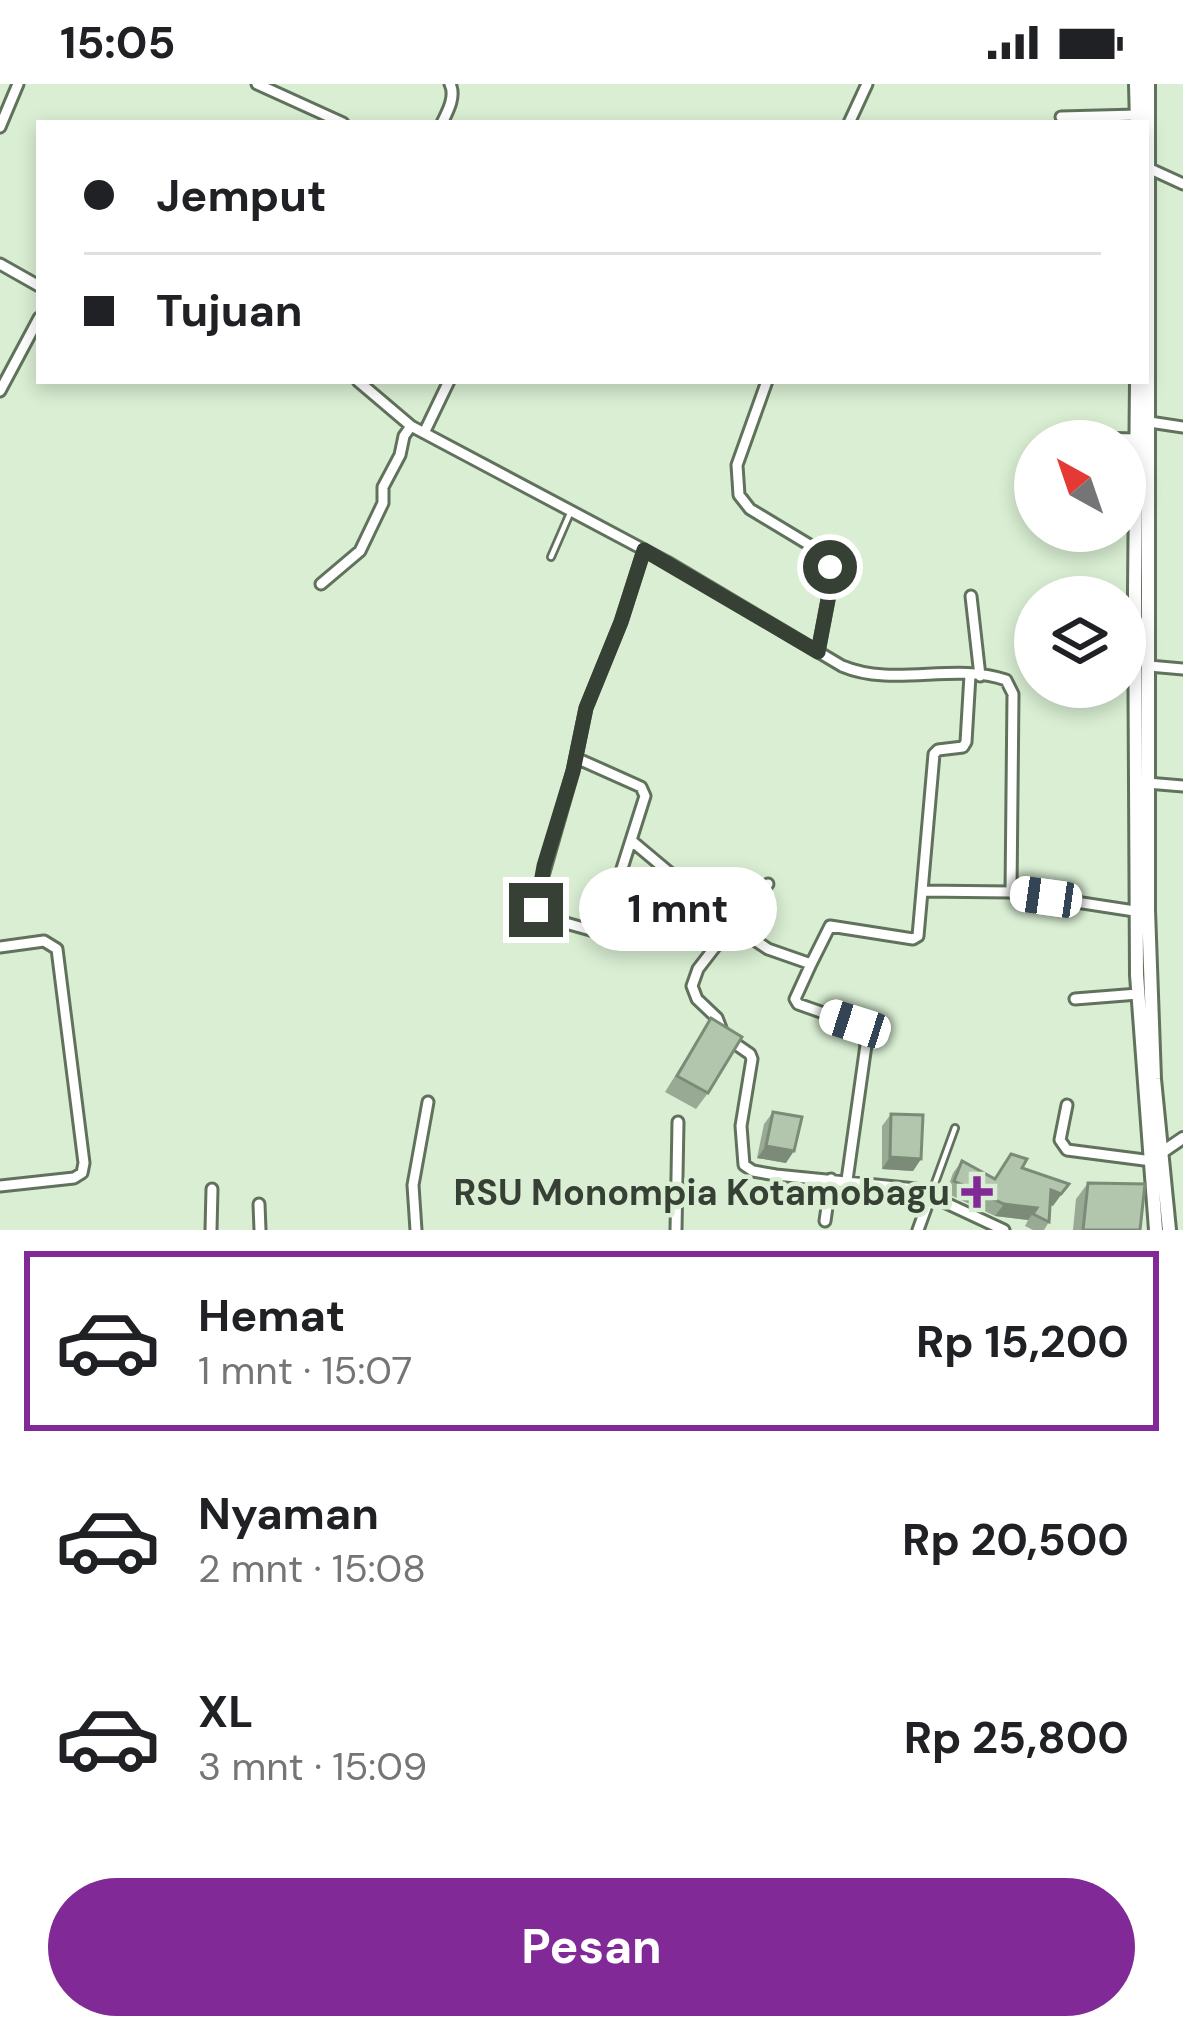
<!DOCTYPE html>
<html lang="id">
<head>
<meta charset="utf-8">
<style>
  body { margin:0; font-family:"DM Sans",sans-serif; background:#f6f6f6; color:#202124; height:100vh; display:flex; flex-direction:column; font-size:45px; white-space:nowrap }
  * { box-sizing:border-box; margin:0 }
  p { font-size:39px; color:#757577 }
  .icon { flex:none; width:66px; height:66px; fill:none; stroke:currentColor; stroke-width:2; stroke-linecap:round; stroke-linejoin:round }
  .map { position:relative; height:1146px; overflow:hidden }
  .details { display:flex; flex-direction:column; background:#fff; flex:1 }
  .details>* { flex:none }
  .banner { position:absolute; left:36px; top:36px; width:1113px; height:264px; border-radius:0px; box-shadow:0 6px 18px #0003; display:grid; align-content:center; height:264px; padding:0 48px; background:#fff }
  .needle { width:78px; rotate:320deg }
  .buttons { position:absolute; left:1014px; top:336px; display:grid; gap:24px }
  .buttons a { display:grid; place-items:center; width:132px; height:132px; border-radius:50%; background:#fff; box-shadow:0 6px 18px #0003; font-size:60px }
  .end { position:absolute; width:54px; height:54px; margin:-27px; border:15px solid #374035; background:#fff; box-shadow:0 0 0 6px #fff }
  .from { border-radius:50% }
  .bubble { position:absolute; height:84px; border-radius:42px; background:#fff; box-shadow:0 6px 18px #0003; font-size:39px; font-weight:700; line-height:84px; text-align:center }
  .car { position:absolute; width:36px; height:72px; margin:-36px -18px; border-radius:15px; box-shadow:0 0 9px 3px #0007; background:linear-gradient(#fff 24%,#345 0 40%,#fff 0 76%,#345 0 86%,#fff 0) }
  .banner b { display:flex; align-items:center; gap:42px; height:114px; font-size:45px }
  .banner b+b { border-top:3px solid #e0e0e0 }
  .banner i { width:30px; height:30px; background:#202124 }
  ul { padding:21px 0 0; list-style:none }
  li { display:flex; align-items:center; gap:36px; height:180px; margin:0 24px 18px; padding:0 24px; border:6px solid transparent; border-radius:0px }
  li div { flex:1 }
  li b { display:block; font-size:45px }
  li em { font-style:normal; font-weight:700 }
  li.selected { border-color:#812996 }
  li>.icon { width:108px; height:108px; stroke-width:1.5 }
  .primary-button { display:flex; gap:24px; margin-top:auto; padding:24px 48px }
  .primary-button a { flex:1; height:138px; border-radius:72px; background:#812996; color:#fff; font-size:48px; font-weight:700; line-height:138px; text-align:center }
  .status { display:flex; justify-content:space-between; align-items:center; height:84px; padding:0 60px; background:#fff; direction:ltr }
  .status svg { height:33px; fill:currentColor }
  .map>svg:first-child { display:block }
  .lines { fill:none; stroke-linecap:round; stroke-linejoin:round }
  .service-casing { stroke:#60725b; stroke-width:10 }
  .minor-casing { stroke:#60725b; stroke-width:15 }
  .tertiary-casing { stroke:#60725b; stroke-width:16 }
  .secondary-casing { stroke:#60725b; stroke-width:18 }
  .service { stroke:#fff; stroke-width:4.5 }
  .minor { stroke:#fff; stroke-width:9 }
  .tertiary { stroke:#fff; stroke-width:10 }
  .secondary { stroke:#fff; stroke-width:12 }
  .wall { fill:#98aa94 }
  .shaded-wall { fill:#7c8b78 }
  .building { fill:#b1c6ac; stroke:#7c8b78; stroke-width:3 }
  .route { stroke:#374035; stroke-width:15 }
  .poi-dot { fill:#812996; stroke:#d9eed3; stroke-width:4.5 }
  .labels { text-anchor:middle; stroke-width:9; stroke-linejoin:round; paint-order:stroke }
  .poi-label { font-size:36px; font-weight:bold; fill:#374035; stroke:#d9eed3; text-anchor:end }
</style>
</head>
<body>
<div class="status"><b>15:05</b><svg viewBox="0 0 49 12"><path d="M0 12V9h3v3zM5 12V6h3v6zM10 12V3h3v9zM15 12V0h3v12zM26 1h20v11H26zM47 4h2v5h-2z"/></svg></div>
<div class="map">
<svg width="1183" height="1146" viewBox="0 0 1183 1146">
  <rect width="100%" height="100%" fill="#d9eed3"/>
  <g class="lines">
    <defs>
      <path id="service" d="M551,473L571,427
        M931,1110L955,1044"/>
      <path id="minor" d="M257,0L343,39
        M1061,33L1137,31
        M442,39C448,27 456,12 450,0
        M849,39L867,0
        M0,43L18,0
        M1146,83L1183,100
        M0,180L39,202
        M358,297L411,342L667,478L842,582C894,604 954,578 1006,596L1013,610L1011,808L1141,828
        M767,297L737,381L739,411L750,425L808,460L829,478L831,500L818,568
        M0,307L39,234
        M1143,337L1183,343
        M424,349L449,297
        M1088,354L1138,355
        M321,500L360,467L383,419V403L400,371L404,352L411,342
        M971,512L980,592
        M1149,582L1183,585
        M576,674L641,703L645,712L605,838L600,845L594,847L541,832L536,826L535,820L573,687L586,624L621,538L644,466
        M1147,699L1183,702
        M633,758L732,841L768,865L811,880L830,842L913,855L918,852L922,807L1011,808
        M922,807L934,670L938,666L963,663L966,658L970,591
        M729,838L768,800
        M732,841L698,885L692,902L697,915L717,934L724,952L750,970L752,975L741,1042L744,1081L753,1087L776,1091L916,1105L1004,1146
        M678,849L703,817
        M0,863L44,857L57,865L84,1079L82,1089L74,1094L0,1102
        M811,880L795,915L798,920L855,940L861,945L866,961L847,1096
        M1075,915L1138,910
        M1067,1021L1060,1056L1067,1066L1152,1077
        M259,1120L260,1146
        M825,1137L831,1095
        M211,1146L212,1105
        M416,1146L413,1101L428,1018
        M676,1146L678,1038
        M918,1146L931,1110"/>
      <path id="tertiary" d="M1155,1070L1161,1069L1183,1054"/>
      <path id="secondary" d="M1136,0L1137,39
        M1148,0V826L1154,995L1169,1146
        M1137,297L1135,506L1137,891L1156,1146"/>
    </defs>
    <use href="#service" class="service-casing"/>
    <use href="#minor" class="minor-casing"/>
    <use href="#tertiary" class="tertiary-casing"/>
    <use href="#secondary" class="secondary-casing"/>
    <use href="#service" class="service"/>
    <use href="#minor" class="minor"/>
    <use href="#tertiary" class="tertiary"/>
    <use href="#secondary" class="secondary"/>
  </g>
  <path class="wall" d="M711,934L708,1009L696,1025L665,1008Z
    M773,1028L786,1079L757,1074L764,1040Z
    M891,1030L921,1075L913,1087L882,1085V1042Z
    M962,1077L994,1095L1022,1084L1053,1122L1050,1121L1049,1138L1044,1146H1033L1025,1142L1028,1136L995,1132L946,1109L953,1089Z
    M1088,1099L1140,1146H1073L1076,1115Z"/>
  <path class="shaded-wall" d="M766,1062L794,1067L786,1079L757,1074Z
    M890,1073L921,1075L913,1087L882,1085Z
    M1069,1100L1053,1122L1042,1118L1051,1106Z
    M1004,1120L1037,1124L1028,1136L995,1132Z"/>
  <path class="building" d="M711,934L742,953L708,1009L677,992Z
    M773,1028L802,1033L794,1067L766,1062Z
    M891,1030L923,1031L921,1075L890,1073Z
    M1011,1070L1027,1075L1022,1084L1069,1100L1061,1110L1051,1106L1049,1138L1033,1130L1037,1124L1004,1120L954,1097L962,1077L995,1095Z
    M1088,1099L1145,1100L1140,1146H1083Z"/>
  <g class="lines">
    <path class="route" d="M536,826L544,782L573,687L586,624L621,538L644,466L818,568L831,500L830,483"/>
  </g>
  <path class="poi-dot" d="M971 1090h12v12h12v12h-12v12h-12v-12h-12v-12h12z"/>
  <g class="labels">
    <g class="poi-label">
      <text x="950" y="1121">RSU Monompia Kotamobagu</text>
    </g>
  </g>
</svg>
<div class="buttons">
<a><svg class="needle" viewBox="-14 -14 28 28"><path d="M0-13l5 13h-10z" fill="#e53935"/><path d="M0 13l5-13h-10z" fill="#757577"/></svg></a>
<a><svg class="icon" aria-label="layers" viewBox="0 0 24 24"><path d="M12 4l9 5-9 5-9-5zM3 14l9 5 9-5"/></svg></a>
</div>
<i class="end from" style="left:830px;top:483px"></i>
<i class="end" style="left:536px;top:826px"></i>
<div class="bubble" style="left:579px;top:783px;width:198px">1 mnt</div>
<i class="car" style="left:1046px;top:813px;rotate:278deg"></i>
<i class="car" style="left:855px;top:940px;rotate:288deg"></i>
<div class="banner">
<b><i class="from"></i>Jemput</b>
<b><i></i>Tujuan</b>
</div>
</div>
<section class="details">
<ul>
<li class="selected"><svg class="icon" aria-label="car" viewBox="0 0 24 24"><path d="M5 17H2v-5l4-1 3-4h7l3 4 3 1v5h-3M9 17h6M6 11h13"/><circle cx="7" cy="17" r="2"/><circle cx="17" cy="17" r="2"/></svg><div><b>Hemat</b><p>1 mnt · 15:07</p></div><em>Rp 15,200</em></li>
<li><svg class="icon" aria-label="car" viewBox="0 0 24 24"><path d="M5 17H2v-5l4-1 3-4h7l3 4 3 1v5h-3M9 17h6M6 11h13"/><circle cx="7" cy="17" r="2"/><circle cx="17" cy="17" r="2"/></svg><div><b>Nyaman</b><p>2 mnt · 15:08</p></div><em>Rp 20,500</em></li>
<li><svg class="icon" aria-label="car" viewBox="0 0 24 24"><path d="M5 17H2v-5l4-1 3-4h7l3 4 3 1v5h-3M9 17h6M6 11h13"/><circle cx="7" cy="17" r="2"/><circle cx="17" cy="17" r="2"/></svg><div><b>XL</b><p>3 mnt · 15:09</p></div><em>Rp 25,800</em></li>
</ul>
<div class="primary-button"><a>Pesan</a></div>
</section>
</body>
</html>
